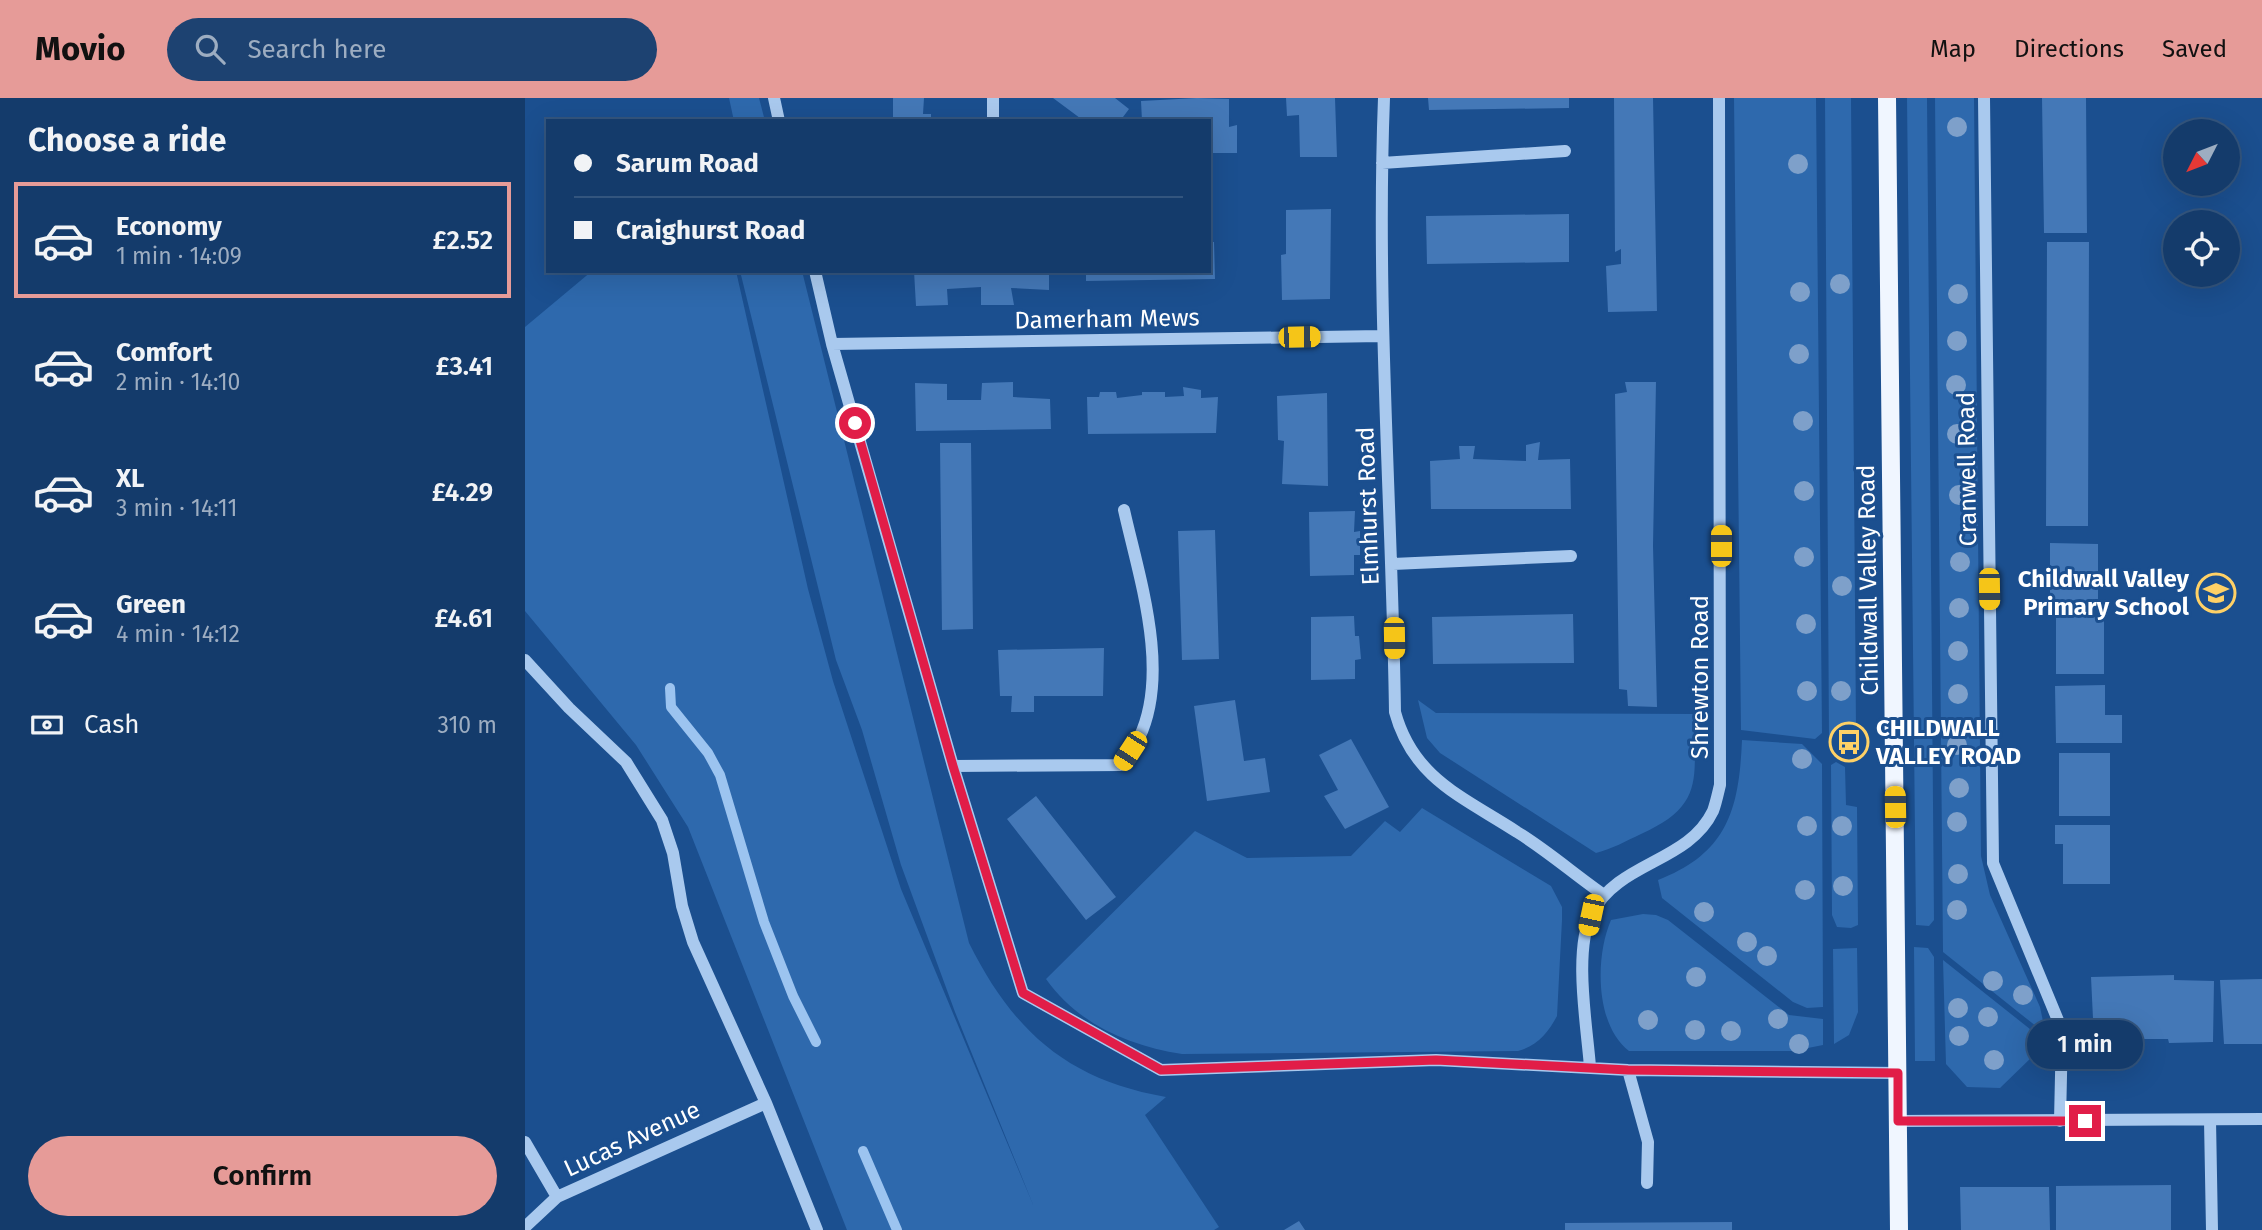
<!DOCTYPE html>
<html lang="en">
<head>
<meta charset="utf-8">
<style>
  body { margin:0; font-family:"Fira Sans",sans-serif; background:#1d4271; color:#f1f3f6; height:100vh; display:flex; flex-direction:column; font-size:26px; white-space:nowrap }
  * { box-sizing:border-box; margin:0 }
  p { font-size:23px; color:#9dadc1 }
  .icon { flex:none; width:38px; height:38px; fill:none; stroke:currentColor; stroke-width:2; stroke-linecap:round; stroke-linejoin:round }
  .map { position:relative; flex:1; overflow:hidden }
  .side { display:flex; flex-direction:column; background:#143b6b; width:525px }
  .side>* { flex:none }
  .guide { position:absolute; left:21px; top:21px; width:665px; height:154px; border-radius:0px; box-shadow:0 7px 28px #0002,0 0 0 2px #33557e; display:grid; align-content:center; height:154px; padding:0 28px; background:#143b6b }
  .needle { width:46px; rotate:228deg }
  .fabs { position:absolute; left:1638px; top:21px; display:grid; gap:14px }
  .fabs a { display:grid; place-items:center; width:77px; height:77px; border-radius:50%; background:#143b6b; box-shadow:0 7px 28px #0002,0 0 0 2px #33557e; font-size:35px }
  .end { position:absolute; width:32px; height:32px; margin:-16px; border:9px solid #e11d48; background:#fff; box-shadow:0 0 0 4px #fff }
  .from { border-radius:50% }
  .bubble { position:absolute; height:49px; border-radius:24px; background:#143b6b; box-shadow:0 7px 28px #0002,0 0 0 2px #33557e; font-size:23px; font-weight:600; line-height:49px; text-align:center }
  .car { position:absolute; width:21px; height:42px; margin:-21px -10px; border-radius:9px; box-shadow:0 0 5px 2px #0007; background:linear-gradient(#f5c518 24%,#345 0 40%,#f5c518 0 76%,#345 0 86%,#f5c518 0) }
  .guide b { display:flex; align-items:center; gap:24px; height:66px; font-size:26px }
  .guide b+b { border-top:2px solid #33557e }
  .guide i { width:18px; height:18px; background:#f1f3f6 }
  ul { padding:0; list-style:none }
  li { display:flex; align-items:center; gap:21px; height:116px; margin:0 14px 10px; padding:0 14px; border:4px solid transparent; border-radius:0px }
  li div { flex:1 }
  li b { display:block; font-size:26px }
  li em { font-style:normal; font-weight:600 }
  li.current { border-color:#e69b98 }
  li>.icon { width:63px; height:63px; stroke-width:1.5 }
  h2 { padding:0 28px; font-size:32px; line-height:84px }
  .pay { display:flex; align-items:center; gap:18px; height:77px; padding:0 28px; font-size:26px }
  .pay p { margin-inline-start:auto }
  .button { display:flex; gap:14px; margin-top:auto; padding:14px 28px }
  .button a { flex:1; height:80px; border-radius:42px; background:#e69b98; color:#111; font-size:28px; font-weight:600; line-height:80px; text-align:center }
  header { display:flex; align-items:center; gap:42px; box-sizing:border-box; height:98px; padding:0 35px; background:#e69b98; color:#111 }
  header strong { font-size:33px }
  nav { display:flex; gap:38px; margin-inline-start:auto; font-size:24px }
  .search { width:490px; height:63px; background:#1d4271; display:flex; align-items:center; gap:18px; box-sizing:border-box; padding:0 24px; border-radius:38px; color:#9dadc1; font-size:26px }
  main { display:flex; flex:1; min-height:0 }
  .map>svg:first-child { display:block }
  .green { fill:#2e69ad }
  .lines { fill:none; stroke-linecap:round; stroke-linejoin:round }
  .stream { stroke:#9cc4f0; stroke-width:10 }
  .building { fill:#4478b7 }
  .minor { stroke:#a9c9ee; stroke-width:12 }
  .major { stroke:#f0f6ff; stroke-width:18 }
  .tree { fill:#7ea0ca }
  .route { stroke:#e11d48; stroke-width:9 }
  .labels { text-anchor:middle; stroke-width:6; stroke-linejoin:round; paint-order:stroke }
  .street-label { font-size:24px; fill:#fff; stroke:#1b4f8f }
  .poi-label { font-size:24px; font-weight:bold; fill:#fff; stroke:#1b4f8f; text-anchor:end }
</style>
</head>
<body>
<header>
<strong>Movio</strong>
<div class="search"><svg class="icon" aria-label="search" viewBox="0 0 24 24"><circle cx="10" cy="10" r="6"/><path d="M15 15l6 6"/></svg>Search here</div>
<nav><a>Map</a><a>Directions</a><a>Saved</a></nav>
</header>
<main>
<section class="side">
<h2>Choose a ride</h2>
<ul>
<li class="current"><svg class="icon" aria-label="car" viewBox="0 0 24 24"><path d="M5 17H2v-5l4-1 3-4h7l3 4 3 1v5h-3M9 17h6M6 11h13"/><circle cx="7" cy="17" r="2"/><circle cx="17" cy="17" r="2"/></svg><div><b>Economy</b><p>1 min · 14:09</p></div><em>£2.52</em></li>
<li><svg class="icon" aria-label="car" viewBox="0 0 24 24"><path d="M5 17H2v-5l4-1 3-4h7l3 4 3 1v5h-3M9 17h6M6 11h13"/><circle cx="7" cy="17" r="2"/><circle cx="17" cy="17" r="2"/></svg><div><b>Comfort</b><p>2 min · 14:10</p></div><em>£3.41</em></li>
<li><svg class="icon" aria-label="car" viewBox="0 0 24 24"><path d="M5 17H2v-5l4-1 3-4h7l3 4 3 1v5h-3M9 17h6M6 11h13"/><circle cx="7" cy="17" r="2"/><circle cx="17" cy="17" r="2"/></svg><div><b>XL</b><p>3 min · 14:11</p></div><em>£4.29</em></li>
<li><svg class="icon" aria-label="car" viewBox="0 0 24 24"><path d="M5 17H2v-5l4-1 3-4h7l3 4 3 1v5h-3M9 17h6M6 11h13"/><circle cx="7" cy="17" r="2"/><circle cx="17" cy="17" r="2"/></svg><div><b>Green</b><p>4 min · 14:12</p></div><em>£4.61</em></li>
</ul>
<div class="pay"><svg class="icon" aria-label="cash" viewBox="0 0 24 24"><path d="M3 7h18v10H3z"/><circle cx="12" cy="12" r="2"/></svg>Cash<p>310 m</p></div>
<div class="button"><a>Confirm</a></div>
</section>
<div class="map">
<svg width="1737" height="1132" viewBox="0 0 1737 1132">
  <rect width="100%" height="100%" fill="#1b4f8f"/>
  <path class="green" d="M204,0H234L240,23H209Z
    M1209,0H1291L1297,635L1290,641L1216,632Z
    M1300,0H1326L1331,631L1323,639L1304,641Z
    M1382,0H1402L1409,822L1404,828L1391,827Z
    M1410,0H1449L1456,758L1465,797L1515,909L1519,928L1512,929L1418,854Z
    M67,173H211L283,491L308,583L376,791L509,1109L430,914L376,767L337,632L311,562L215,173H277L444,845C488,933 542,982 641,999L620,1017L694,1129L689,1132H322L163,729L111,647L0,513V229Z
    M893,602L911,615L1169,616C1169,679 1181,707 1116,736C1101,743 1087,751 1071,755L915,655L902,640Z
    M1217,642L1277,646L1297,666L1298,909L1282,910L1268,904L1137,800L1133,782C1203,755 1214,711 1217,642Z
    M1311,664L1320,669L1321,707L1332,709L1333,827L1326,830L1312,829L1307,817L1306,667Z
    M897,710L1026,788L1037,809V822L1032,918C1023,935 1012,948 993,953L657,956C604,948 553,926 521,881L670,733L722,760L826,758L860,723L875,734Z
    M1118,816L1131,817L1143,822L1264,917L1298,921V947L1268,953H1104C1070,927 1070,859 1086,822Z
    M1389,849L1403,850L1409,859L1410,963H1390Z
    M1332,850L1333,914L1324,937L1309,946L1308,851Z
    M1418,862L1520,943L1521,953L1512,954L1475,990L1442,989L1421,966Z"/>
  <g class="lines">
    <path class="stream" d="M145,590L146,609L183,655L195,677L239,824L268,898L291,944
      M338,1053L372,1132"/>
  </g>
  <path class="building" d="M368,0H399L398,16H406V23H368Z
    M528,0H590L604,11L595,23H559Z
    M672,0L704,1V29L712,27V55H684V23H617L616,3Z
    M761,0H810L812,59H775L774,17L762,18Z
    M903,0H1044V10L904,12Z
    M1089,0H1128L1132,213L1083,214L1081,168L1096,166V151L1090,154Z
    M1517,0H1561L1562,135H1519Z
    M806,111L805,201L757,202L756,157L761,156V112Z
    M1044,116V164L902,166L901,118Z
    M684,144H689L690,181L561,183V173H684Z
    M1522,144H1564L1563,428H1521Z
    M389,173H524V192L486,190L489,207H456V189L422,191L423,207L391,208Z
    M488,284V299L525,301L526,331L391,333L390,285L422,286V302H456L457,285Z
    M1100,284H1131L1128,448L1132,609L1103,608L1102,592L1094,591L1090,296L1102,294Z
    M658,289L676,292V300L693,299L691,335L563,336L562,299H574L575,294H591L592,300L617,297V294H640V299L659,298Z
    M802,295L803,388L757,386L759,343L753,342L752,298Z
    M1015,344L1013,362L1045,361L1046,411H906L905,363L935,361L934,348H950L948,361L1001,363V347Z
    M415,345H446L448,531L417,532Z
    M830,413L829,434L835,433V457H829V477L785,478L784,414Z
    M690,432L694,561L657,562L653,433Z
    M1525,445L1573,446V507L1525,506Z
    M1048,516L1049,565L908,566L907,519Z
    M829,518L830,538H834L836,561L830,562V581L786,582V519Z
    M1531,518L1579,519V576H1531Z
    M579,550L578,598H509V614H486L487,598H475L473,552Z
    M1580,587V617H1597V645H1531L1530,588Z
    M710,602L719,663L740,660L745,694L682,703L669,608Z
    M826,641L864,709L820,731L799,698L813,692L794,657Z
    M1534,655H1585V718H1534Z
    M511,698L591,799L561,822L482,721Z
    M1530,727H1585V786H1538V746H1530Z
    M1649,877V882L1689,883L1688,944L1644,945L1643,941H1569L1566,879Z
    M1737,881V946H1699L1695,882Z
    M1646,1087V1132H1531V1088Z
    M1435,1089H1524L1525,1132H1436Z
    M774,1123L780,1132H759Z
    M1207,1124V1132H1040V1125Z"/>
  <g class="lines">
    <path class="minor" d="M249,0L254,23
      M468,0V23
      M859,0C851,205 867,409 870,614C888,681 940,700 992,734C1023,753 1050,777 1079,797
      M1459,0L1468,765L1537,932L1535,1023
      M857,65L1040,53
      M290,173L307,246L428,668L498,895L636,972L911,962L1103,972L1373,975
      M307,246L857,238
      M868,466L1046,458
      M0,562L44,610L101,664L137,722L148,755L157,808L168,844L241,1005L292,1132
      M428,668L596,667C602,658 610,649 614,640C646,574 614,479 599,412
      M1065,969C1062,928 1048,852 1067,815C1094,763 1163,765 1188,713C1191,705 1193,695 1195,687L1194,0
      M1103,972L1123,1044L1122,1085
      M1685,1022L1687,1132
      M1373,1023L1737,1021
      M0,1044L32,1099
      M0,1129L32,1099L241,1005"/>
    <path class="major" d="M1362,0L1374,1132"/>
  </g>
  <g class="tree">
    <circle cx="1432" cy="29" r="10"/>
    <circle cx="1273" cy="66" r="10"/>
    <circle cx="1315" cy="186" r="10"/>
    <circle cx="1275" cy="194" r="10"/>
    <circle cx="1433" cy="196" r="10"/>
    <circle cx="1432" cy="243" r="10"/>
    <circle cx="1274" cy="256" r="10"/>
    <circle cx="1431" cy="287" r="10"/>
    <circle cx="1278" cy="323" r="10"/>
    <circle cx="1432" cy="336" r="10"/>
    <circle cx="1279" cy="393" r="10"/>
    <circle cx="1434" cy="397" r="10"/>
    <circle cx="1279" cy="459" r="10"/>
    <circle cx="1435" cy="464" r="10"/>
    <circle cx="1317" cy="488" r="10"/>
    <circle cx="1434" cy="510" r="10"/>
    <circle cx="1281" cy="526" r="10"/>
    <circle cx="1433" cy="553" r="10"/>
    <circle cx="1282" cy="593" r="10"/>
    <circle cx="1316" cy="593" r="10"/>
    <circle cx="1433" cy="596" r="10"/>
    <circle cx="1432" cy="647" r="10"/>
    <circle cx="1277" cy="661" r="10"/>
    <circle cx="1434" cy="690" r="10"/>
    <circle cx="1432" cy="724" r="10"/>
    <circle cx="1282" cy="728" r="10"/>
    <circle cx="1317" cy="728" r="10"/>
    <circle cx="1433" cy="776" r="10"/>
    <circle cx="1318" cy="788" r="10"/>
    <circle cx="1280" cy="792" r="10"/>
    <circle cx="1432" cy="812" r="10"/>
    <circle cx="1179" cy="814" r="10"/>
    <circle cx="1222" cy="844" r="10"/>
    <circle cx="1242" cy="858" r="10"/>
    <circle cx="1171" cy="879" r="10"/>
    <circle cx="1468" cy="883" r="10"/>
    <circle cx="1498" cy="897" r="10"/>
    <circle cx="1433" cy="910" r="10"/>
    <circle cx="1463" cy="919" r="10"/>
    <circle cx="1253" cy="921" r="10"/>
    <circle cx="1123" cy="922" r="10"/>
    <circle cx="1170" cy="932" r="10"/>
    <circle cx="1206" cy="933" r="10"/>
    <circle cx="1434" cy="938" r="10"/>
    <circle cx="1274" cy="946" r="10"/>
    <circle cx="1469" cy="962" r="10"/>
  </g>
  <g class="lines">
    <path class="route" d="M330,325L428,668L498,895L636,972L911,962L1103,972L1373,975V1023H1560"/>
  </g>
  <defs>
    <symbol id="school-ring" viewBox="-11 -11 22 22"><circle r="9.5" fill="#1b4f8f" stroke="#ffd166" stroke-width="1.5"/><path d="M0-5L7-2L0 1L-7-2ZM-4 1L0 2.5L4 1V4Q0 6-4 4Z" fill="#ffd166"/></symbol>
    <symbol id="bus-ring" viewBox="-11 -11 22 22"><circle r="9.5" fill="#1b4f8f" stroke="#ffd166" stroke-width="1.5"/><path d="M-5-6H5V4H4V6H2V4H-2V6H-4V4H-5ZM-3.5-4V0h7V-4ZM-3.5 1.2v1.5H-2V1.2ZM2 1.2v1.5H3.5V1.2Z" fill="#ffd166"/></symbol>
  </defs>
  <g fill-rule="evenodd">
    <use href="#school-ring" x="1669" y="473" width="44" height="44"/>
    <use href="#bus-ring" x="1302" y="622" width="44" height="44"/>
  </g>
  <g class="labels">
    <g class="street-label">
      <text transform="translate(582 221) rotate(-1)" y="8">Damerham Mews</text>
      <text transform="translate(1442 371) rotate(-91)" y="8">Cranwell Road</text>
      <text transform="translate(843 408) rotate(-92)" y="8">Elmhurst Road</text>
      <text transform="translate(1343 482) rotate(-91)" y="8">Childwall Valley Road</text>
      <text transform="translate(1175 579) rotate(-90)" y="8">Shrewton Road</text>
      <text transform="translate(107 1041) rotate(-25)" y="8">Lucas Avenue</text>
    </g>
    <g class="poi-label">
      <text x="1664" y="489">Childwall Valley<tspan x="1664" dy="28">Primary School</tspan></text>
      <text x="1351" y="638" text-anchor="start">CHILDWALL<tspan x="1351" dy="28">VALLEY ROAD</tspan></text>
    </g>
  </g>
</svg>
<div class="fabs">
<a><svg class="needle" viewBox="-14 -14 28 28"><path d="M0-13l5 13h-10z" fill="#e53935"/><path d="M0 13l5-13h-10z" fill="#9dadc1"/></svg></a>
<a><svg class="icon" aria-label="locate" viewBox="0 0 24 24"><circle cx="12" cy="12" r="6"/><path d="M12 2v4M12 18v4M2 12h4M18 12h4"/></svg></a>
</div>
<i class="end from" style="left:330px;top:325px"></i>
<i class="end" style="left:1560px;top:1023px"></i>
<div class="bubble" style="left:1502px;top:922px;width:116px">1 min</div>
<i class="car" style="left:774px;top:239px;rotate:89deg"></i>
<i class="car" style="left:1196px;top:448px;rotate:0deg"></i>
<i class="car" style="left:1464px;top:491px;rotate:179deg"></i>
<i class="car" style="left:869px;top:540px;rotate:179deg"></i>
<i class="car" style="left:605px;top:653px;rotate:213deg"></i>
<i class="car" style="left:1370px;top:709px;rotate:359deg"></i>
<i class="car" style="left:1066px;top:817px;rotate:192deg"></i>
<div class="guide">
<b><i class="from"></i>Sarum Road</b>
<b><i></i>Craighurst Road</b>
</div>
</div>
</main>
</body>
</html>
